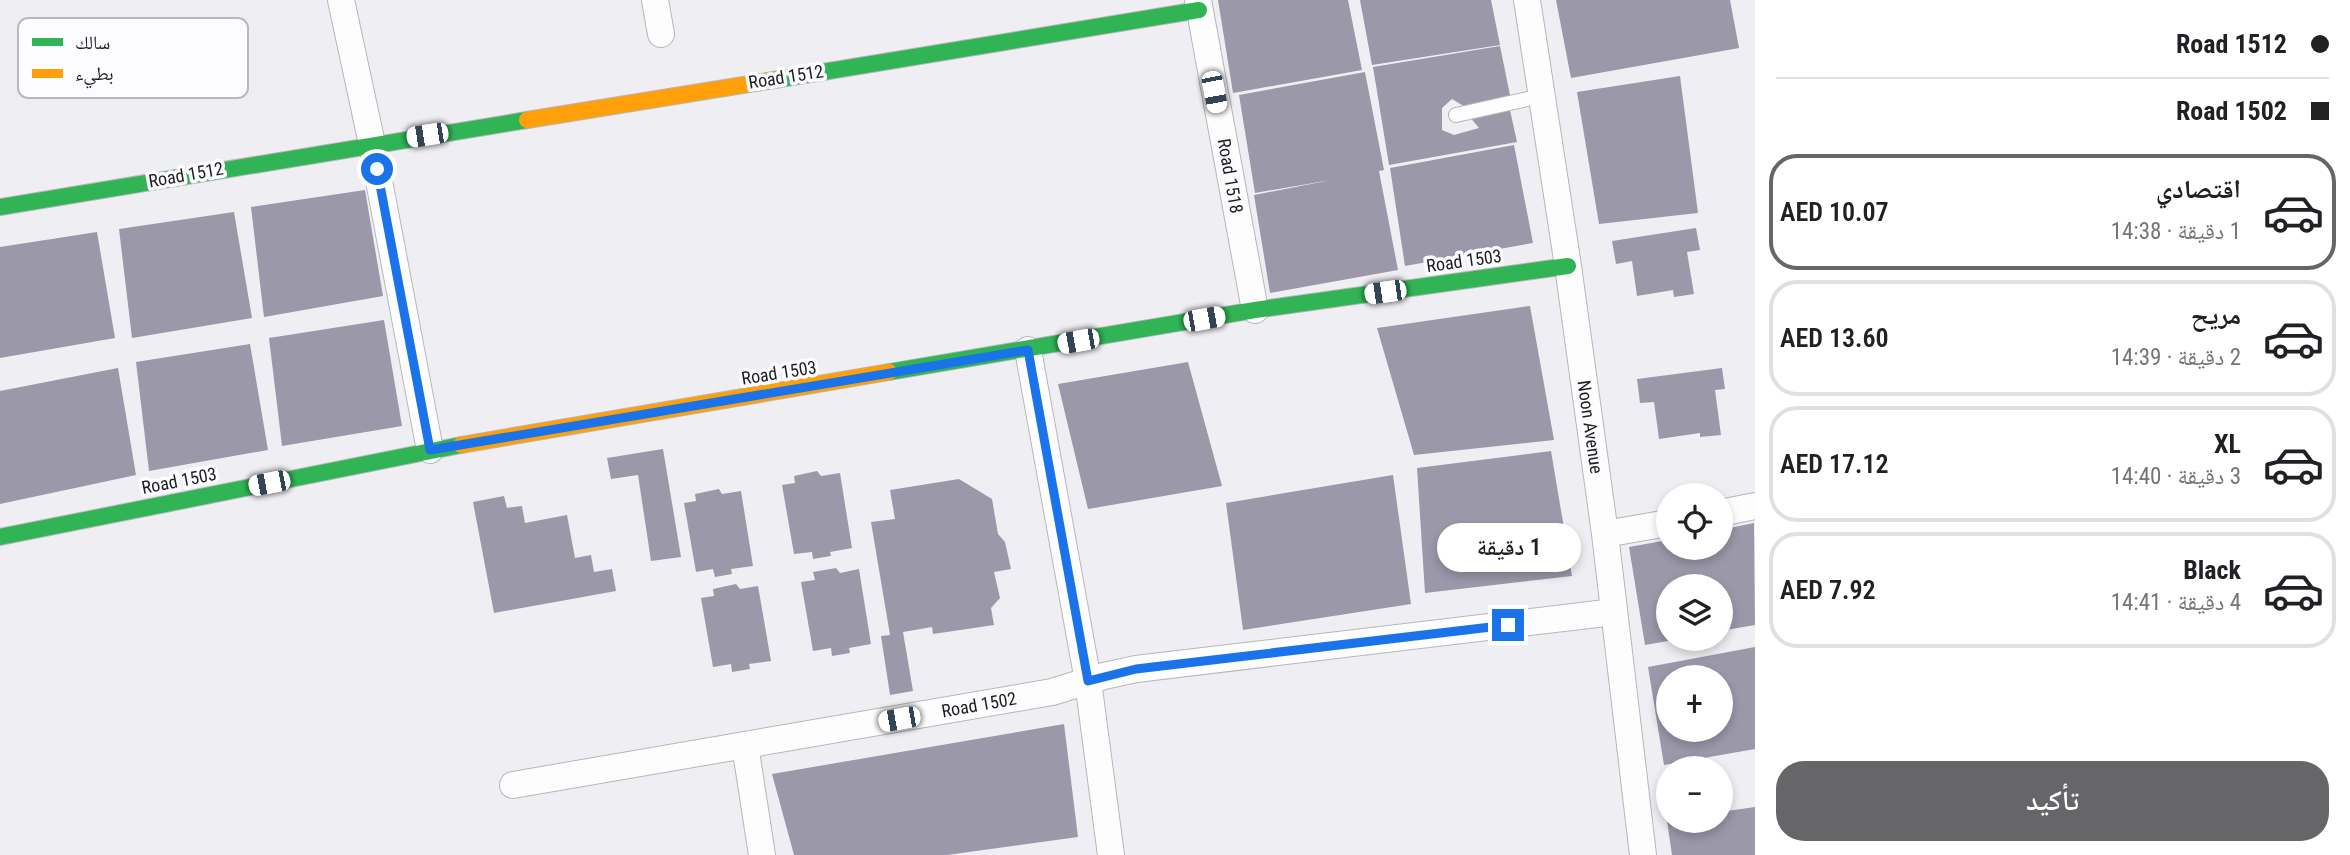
<!DOCTYPE html>
<html lang="ar">
<head>
<meta charset="utf-8">
<style>
  body { margin:0; font-family:"Roboto Condensed","Noto Naskh Arabic",sans-serif; background:#f6f6f6; color:#202124; direction:rtl; height:100vh; display:flex; flex-direction:column; font-size:26px; white-space:nowrap }
  * { box-sizing:border-box; margin:0 }
  p { font-size:23px; color:#757577 }
  .icon { flex:none; width:38px; height:38px; fill:none; stroke:currentColor; stroke-width:2; stroke-linecap:round; stroke-linejoin:round }
  .map { position:relative; flex:1; overflow:hidden; direction:ltr }
  .details { display:flex; flex-direction:column; background:#fff; width:595px }
  .details>* { flex:none }
  .top-card { display:grid; align-content:center; height:154px; padding:0 21px; background:#fff }
  .controls { position:absolute; left:1656px; top:483px; display:grid; gap:14px }
  .controls a { display:grid; place-items:center; width:77px; height:77px; border-radius:50%; background:#fff; box-shadow:0 4px 10px #0003; font-size:35px }
  .end { position:absolute; width:32px; height:32px; margin:-16px; border:9px solid #1a73e8; background:#fff; box-shadow:0 0 0 4px #fff }
  .from { border-radius:50% }
  .bubble { position:absolute; height:49px; border-radius:24px; background:#fff; box-shadow:0 4px 10px #0003; font-size:23px; font-weight:600; line-height:49px; text-align:center; direction:rtl }
  .car { position:absolute; width:21px; height:42px; margin:-21px -10px; border-radius:9px; box-shadow:0 0 5px 2px #0007; background:linear-gradient(#fff 24%,#345 0 40%,#fff 0 76%,#345 0 86%,#fff 0) }
  .top-card b { display:flex; align-items:center; gap:24px; height:66px; font-size:26px }
  .top-card b+b { border-top:2px solid #e0e0e0 }
  .top-card i { width:18px; height:18px; background:#202124 }
  ul { padding:0; list-style:none }
  li { display:flex; align-items:center; gap:21px; height:116px; margin:0 14px 10px; padding:0 7px; border:4px solid #e0e0e0; border-radius:28px }
  li div { flex:1 }
  li b { display:block; font-size:26px }
  li em { font-style:normal; font-weight:600 }
  li.current { border-color:#666669 }
  li>.icon { width:63px; height:63px; stroke-width:1.5 }
  .action { display:flex; gap:14px; margin-top:auto; padding:14px 21px }
  .action a { flex:1; height:80px; border-radius:28px; background:#666669; color:#fff; font-size:28px; font-weight:600; line-height:80px; text-align:center }
  main { display:flex; flex:1; min-height:0 }
  .map>svg:first-child { display:block }
  .building { fill:#9a98a9; fill-rule:evenodd }
  .lines { fill:none; stroke-linecap:round; stroke-linejoin:round }
  .lane-casing { stroke:#b7b7b9; stroke-width:16 }
  .street-casing { stroke:#b7b7b9; stroke-width:28 }
  .fast-casing { stroke:#b7b7b9; stroke-width:18 }
  .slow-casing { stroke:#b7b7b9; stroke-width:18 }
  .lane { stroke:#fdfdfd; stroke-width:14 }
  .street { stroke:#fdfdfd; stroke-width:26 }
  .fast { stroke:#30b455; stroke-width:16 }
  .slow { stroke:#ff9f0a; stroke-width:16 }
  .route { stroke:#1a73e8; stroke-width:9 }
  .labels { text-anchor:middle; stroke-width:7; stroke-linejoin:round; paint-order:stroke }
  .street-label { font-size:18px; fill:#1d1d1f; stroke:#fcfcfe }
  .key { fill:#fcfcfe; stroke:#b9b9bb; stroke-width:2 }
  .key-label { font-size:19px; fill:#1d1d1f }
</style>
</head>
<body>
<main>
<section class="details">
<div class="top-card">
<b><i class="from"></i>Road 1512</b>
<b><i></i>Road 1502</b>
</div>
<ul>
<li class="current"><svg class="icon" aria-label="car" viewBox="0 0 24 24"><path d="M5 17H2v-5l4-1 3-4h7l3 4 3 1v5h-3M9 17h6M6 11h13"/><circle cx="7" cy="17" r="2"/><circle cx="17" cy="17" r="2"/></svg><div><b>اقتصادي</b><p>1 دقيقة · 14:38</p></div><em>AED 10.07</em></li>
<li><svg class="icon" aria-label="car" viewBox="0 0 24 24"><path d="M5 17H2v-5l4-1 3-4h7l3 4 3 1v5h-3M9 17h6M6 11h13"/><circle cx="7" cy="17" r="2"/><circle cx="17" cy="17" r="2"/></svg><div><b>مريح</b><p>2 دقيقة · 14:39</p></div><em>AED 13.60</em></li>
<li><svg class="icon" aria-label="car" viewBox="0 0 24 24"><path d="M5 17H2v-5l4-1 3-4h7l3 4 3 1v5h-3M9 17h6M6 11h13"/><circle cx="7" cy="17" r="2"/><circle cx="17" cy="17" r="2"/></svg><div><b>XL</b><p>3 دقيقة · 14:40</p></div><em>AED 17.12</em></li>
<li><svg class="icon" aria-label="car" viewBox="0 0 24 24"><path d="M5 17H2v-5l4-1 3-4h7l3 4 3 1v5h-3M9 17h6M6 11h13"/><circle cx="7" cy="17" r="2"/><circle cx="17" cy="17" r="2"/></svg><div><b>Black</b><p>4 دقيقة · 14:41</p></div><em>AED 7.92</em></li>
</ul>
<div class="action"><a>تأكيد</a></div>
</section>
<div class="map">
<svg width="1755" height="855" viewBox="0 0 1755 855">
  <rect width="100%" height="100%" fill="#efeff3"/>
  <path class="building" d="M1218,0H1348L1362,70L1233,93Z
    M1360,0H1491L1500,45L1372,65Z
    M1556,0H1730L1739,48L1571,78Z
    M1500,46L1511,100L1467,108L1452,99L1442,108V130L1454,135L1479,128L1469,116L1510,110L1517,142L1389,165L1373,67Z
    M1365,72L1384,170L1379,171L1398,270L1270,293L1254,195L1331,180L1255,193L1239,95Z
    M1680,76L1698,213L1599,224L1577,92Z
    M1514,145L1533,243L1405,266L1390,168Z
    M365,190L383,296L264,317L251,207Z
    M234,212L252,318L132,338L119,229Z
    M1696,228L1700,250L1687,252L1694,294L1674,297L1673,290L1637,296L1632,261L1616,264L1612,241Z
    M97,232L115,338L0,358V247Z
    M1530,306L1554,440L1414,455L1377,328Z
    M384,320L402,426L282,446L269,338Z
    M250,344L268,450L149,471L136,362Z
    M1188,362L1222,486L1088,509L1058,384Z
    M118,368L136,475L0,504V391Z
    M1722,368L1725,389L1715,390L1721,435L1700,437V433L1659,439L1654,402L1640,403L1637,379Z
    M663,449L681,557L651,561L638,475L611,479L607,458Z
    M1551,451L1572,576L1425,593L1417,468Z
    M817,471L821,476L840,473L852,548L830,552L831,556L813,559L812,552L794,554L782,485L795,483L794,476Z
    M1393,475L1411,604L1243,630L1226,503Z
    M959,479L992,499L998,534L1005,542L1011,569L994,572L1000,598L991,608L994,625L933,634L932,627L903,632L913,691L890,695L881,636L890,635L871,522L895,519L890,490Z
    M719,489L722,494L741,491L753,566L731,569L732,574L715,577L713,569L696,572L684,503L696,501L695,494Z
    M504,496L507,508L522,506L525,523L567,515L575,558L591,555L594,572L612,569L616,591L494,613L473,502Z
    M1754,523L1755,625L1720,631V586H1668V641L1645,645L1629,547L1668,540V548H1720V530Z
    M836,568L840,573L859,569L871,644L849,648L850,653L832,656L831,648L813,651L801,582L815,580L813,572Z
    M736,584L740,589L758,586L771,661L749,664L750,669L732,672L731,664L713,667L701,598L714,596L713,589Z
    M1755,647V749L1664,765L1648,667ZM1668,677H1720V730H1668Z
    M1064,724L1078,837L947,855H794L772,774Z
    M1755,807V855H1672L1667,821H1720V812Z"/>
  <g class="lines">
    <defs>
      <path id="lane" d="M1456,115L1541,96"/>
      <path id="street" d="M341,0L372,144L430,450
        M655,0L661,34
        M1198,0L1255,310
        M1527,0L1568,266L1605,534L1643,855
        M1028,350L1088,681L1111,855
        M1720,513L1755,506
        M1605,534L1668,523
        M745,745L762,855
        M513,785L1052,692L1104,676L1136,669L1614,612"/>
      <path id="fast" d="M774,80L1199,10
        M0,207L527,120
        M889,372L1255,310L1568,266
        M0,537L461,445"/>
      <path id="slow" d="M527,120L774,80
        M461,445L889,372"/>
    </defs>
    <use href="#lane" class="lane-casing"/>
    <use href="#street" class="street-casing"/>
    <use href="#fast" class="fast-casing"/>
    <use href="#slow" class="slow-casing"/>
    <use href="#lane" class="lane"/>
    <use href="#street" class="street"/>
    <use href="#fast" class="fast"/>
    <use href="#slow" class="slow"/>
  </g>
  <g class="lines">
    <path class="route" d="M377,169L430,450L1028,350L1088,681L1136,669L1508,625"/>
  </g>
  <g class="labels">
    <g class="street-label">
      <text transform="translate(786 77) rotate(-9)" y="6">Road 1512</text>
      <text transform="translate(186 175) rotate(-10)" y="6">Road 1512</text>
      <text transform="translate(1230 176) rotate(80)" y="6">Road 1518</text>
      <text transform="translate(1464 261) rotate(-8)" y="6">Road 1503</text>
      <text transform="translate(779 373) rotate(-9)" y="6">Road 1503</text>
      <text transform="translate(1590 427) rotate(82)" y="6">Noon Avenue</text>
      <text transform="translate(179 481) rotate(-11)" y="6">Road 1503</text>
      <text transform="translate(979 705) rotate(-10)" y="6">Road 1502</text>
    </g>
  </g>
  <rect x="18" y="18" width="230" height="80" rx="10" class="key"/>
  <rect x="32" y="38" width="31" height="8" fill="#30b455"/>
  <rect x="32" y="69" width="31" height="9" fill="#ff9f0a"/>
  <g class="key-label">
    <text x="75" y="49">سالك</text>
    <text x="75" y="80">بطيء</text>
  </g>
</svg>
<div class="controls">
<a><svg class="icon" aria-label="locate" viewBox="0 0 24 24"><circle cx="12" cy="12" r="6"/><path d="M12 2v4M12 18v4M2 12h4M18 12h4"/></svg></a>
<a><svg class="icon" aria-label="layers" viewBox="0 0 24 24"><path d="M12 4l9 5-9 5-9-5zM3 14l9 5 9-5"/></svg></a>
<a>+</a>
<a>−</a>
</div>
<i class="end from" style="left:377px;top:169px"></i>
<i class="end" style="left:1508px;top:625px"></i>
<div class="bubble" style="left:1437px;top:523px;width:144px">1 دقيقة</div>
<i class="car" style="left:1214px;top:92px;rotate:169deg"></i>
<i class="car" style="left:427px;top:135px;rotate:261deg"></i>
<i class="car" style="left:1385px;top:292px;rotate:262deg"></i>
<i class="car" style="left:1204px;top:319px;rotate:80deg"></i>
<i class="car" style="left:1078px;top:341px;rotate:260deg"></i>
<i class="car" style="left:269px;top:483px;rotate:259deg"></i>
<i class="car" style="left:899px;top:719px;rotate:260deg"></i>
</div>
</main>
</body>
</html>
